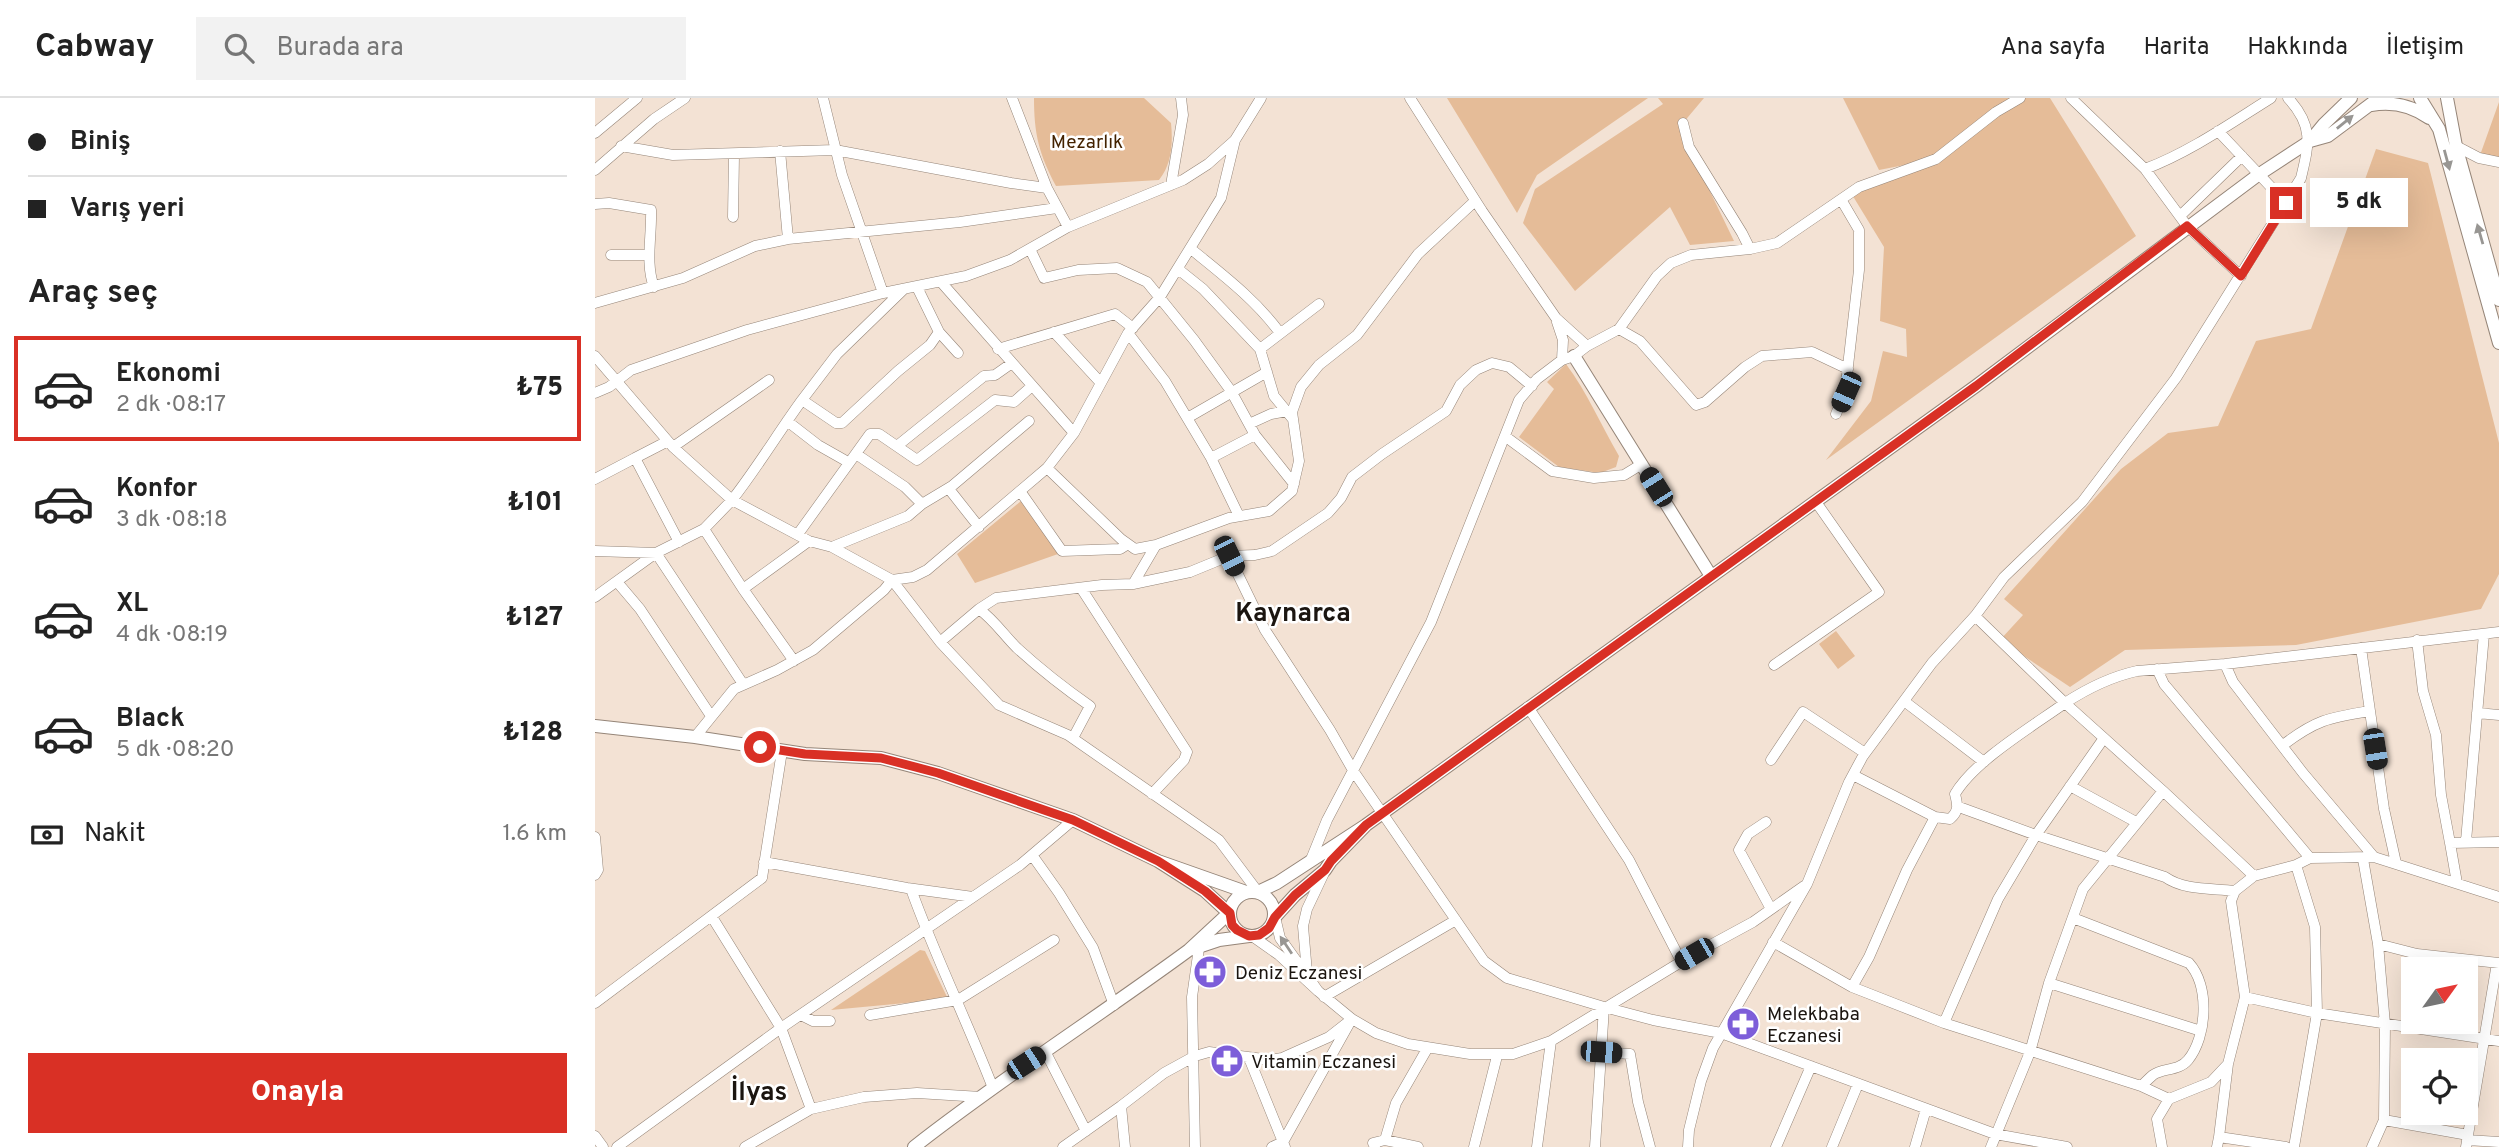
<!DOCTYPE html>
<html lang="tr">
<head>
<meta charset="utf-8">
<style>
  body { margin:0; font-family:Overpass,sans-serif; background:#f2f2f2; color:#222; height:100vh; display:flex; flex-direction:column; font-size:26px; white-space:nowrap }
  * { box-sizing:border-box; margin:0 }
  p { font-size:23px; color:#767676 }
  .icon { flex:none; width:38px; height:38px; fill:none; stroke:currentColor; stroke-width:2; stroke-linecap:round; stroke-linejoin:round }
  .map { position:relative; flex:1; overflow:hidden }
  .panel { display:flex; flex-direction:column; background:#fff; width:595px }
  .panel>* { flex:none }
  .hud { display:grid; align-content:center; height:154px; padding:0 28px; background:#fff }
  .needle { width:46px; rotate:57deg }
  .buttons { position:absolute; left:1806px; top:859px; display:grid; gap:14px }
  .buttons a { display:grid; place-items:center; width:77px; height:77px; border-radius:0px; background:#fff; box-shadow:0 7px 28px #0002; font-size:35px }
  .end { position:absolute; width:32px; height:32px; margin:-16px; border:9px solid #d93025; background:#fff; box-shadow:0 0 0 4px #fff }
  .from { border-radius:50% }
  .bubble { position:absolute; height:49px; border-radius:0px; background:#fff; box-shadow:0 7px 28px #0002; font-size:23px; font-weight:800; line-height:49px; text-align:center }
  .car { position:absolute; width:21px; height:42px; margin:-21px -10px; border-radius:9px; box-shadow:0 0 5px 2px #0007; background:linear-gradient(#222 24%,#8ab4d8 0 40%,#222 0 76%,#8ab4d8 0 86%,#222 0) }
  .hud b { display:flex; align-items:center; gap:24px; height:66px; font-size:26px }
  .hud b+b { border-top:2px solid #e0e0e0 }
  .hud i { width:18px; height:18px; background:#222 }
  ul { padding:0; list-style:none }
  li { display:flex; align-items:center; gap:21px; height:105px; margin:0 14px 10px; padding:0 14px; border:4px solid transparent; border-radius:0px }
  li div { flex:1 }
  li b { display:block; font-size:26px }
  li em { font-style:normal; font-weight:800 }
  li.on { border-color:#d93025 }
  li>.icon { width:63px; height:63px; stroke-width:1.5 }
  h2 { padding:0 28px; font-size:32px; line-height:84px }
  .pay { display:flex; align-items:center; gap:18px; height:77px; padding:0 28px; font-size:26px }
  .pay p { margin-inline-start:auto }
  .action { display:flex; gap:14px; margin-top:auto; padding:14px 28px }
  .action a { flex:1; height:80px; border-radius:0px; background:#d93025; color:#fff; font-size:28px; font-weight:800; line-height:80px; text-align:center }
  header { display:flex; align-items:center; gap:42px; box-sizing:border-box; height:98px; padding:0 35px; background:#fff; border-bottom:2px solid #e0e0e0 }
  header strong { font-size:33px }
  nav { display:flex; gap:38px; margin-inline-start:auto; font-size:24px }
  .search { width:490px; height:63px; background:#f2f2f2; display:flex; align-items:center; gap:18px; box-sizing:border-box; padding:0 24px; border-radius:0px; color:#767676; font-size:26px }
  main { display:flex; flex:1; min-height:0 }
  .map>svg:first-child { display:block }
  .green { fill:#e5bc98 }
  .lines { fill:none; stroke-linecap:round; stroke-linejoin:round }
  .minor-casing { stroke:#958578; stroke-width:11 }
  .major-casing { stroke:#958578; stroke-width:14 }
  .minor { stroke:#fff; stroke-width:10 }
  .major { stroke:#fff; stroke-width:12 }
  .oneway { fill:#989693 }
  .route { stroke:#d93025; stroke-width:9 }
  .labels { text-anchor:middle; stroke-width:5; stroke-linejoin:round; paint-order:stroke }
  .park-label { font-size:19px; fill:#432200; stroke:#fff }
  .poi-label { font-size:19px; fill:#1b1510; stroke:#fff; text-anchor:start }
  .district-label { font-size:26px; font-weight:bold; fill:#1b1510; stroke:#fff }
</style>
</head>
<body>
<header>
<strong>Cabway</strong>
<div class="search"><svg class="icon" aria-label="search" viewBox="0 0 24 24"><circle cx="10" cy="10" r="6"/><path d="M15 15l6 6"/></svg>Burada ara</div>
<nav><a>Ana sayfa</a><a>Harita</a><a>Hakkında</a><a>İletişim</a></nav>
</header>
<main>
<section class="panel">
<div class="hud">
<b><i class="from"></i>Biniş</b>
<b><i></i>Varış yeri</b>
</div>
<h2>Araç seç</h2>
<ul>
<li class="on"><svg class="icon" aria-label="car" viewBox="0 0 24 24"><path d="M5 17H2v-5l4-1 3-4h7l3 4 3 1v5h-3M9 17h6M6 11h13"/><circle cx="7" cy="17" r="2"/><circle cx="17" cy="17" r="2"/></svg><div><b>Ekonomi</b><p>2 dk · 08:17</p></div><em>₺75</em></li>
<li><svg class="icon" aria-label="car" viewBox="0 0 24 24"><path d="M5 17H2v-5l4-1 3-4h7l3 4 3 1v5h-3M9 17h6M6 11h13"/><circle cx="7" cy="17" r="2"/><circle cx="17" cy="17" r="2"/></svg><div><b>Konfor</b><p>3 dk · 08:18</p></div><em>₺101</em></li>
<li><svg class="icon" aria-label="car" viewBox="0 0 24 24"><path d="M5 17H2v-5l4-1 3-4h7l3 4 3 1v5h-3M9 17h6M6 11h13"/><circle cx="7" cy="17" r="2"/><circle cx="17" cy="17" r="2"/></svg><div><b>XL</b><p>4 dk · 08:19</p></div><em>₺127</em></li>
<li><svg class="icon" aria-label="car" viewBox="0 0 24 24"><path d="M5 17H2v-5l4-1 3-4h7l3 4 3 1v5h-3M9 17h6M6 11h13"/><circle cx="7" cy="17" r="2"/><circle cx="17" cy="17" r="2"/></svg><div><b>Black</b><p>5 dk · 08:20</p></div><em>₺128</em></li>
</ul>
<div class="pay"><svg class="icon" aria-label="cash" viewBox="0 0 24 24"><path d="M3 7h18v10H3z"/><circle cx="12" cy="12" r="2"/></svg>Nakit<p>1.6 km</p></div>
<div class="action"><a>Onayla</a></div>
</section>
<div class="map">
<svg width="1904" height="1049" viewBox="0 0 1904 1049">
  <rect width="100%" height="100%" fill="#f3e2d4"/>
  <path class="green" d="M439,0H549L576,25C578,45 577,66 564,82L461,88C444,56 439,36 439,0Z
    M852,0H1053L942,77L922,115Z
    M1063,0H1109L1088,25L1094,50L1139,143L1095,147L1075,109L980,193L928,125L940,91L1068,6Z
    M1248,0H1455L1541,138L1231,362L1276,303L1288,253L1312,259L1311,231L1285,223L1289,149L1256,95L1335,62L1284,72Z
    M1904,4V63L1884,60Z
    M1781,51L1833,65L1904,345V476L1886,511L1701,547L1530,552L1475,589L1405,542L1428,517L1409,501L1526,371L1573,335L1623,328L1661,243L1716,231Z
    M971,266C992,294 1006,327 1024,358L1021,369L1005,375L964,369L924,339L959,291L952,284Z
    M426,403L463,456L380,485L362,456Z
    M1241,533L1260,558L1243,571L1224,546Z
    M325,852L330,853L353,901L236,912Z"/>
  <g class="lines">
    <defs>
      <path id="minor" d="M228,0L247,77L288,195
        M417,0L452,90L473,129
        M815,0L887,113L961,220L992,248
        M1476,0L1550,71L1592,128L1646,178
        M1088,25L1094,49L1147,135L1155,151
        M1623,33L1691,105
        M0,35L42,0
        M26,48L78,57L240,52L416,85L452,90
        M1861,48L1884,60L1904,64
        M185,53L193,141
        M1550,71C1595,54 1636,25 1676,0
        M0,72L59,21L90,0
        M576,87L588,17L586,0
        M0,106L14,105L56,112C57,138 50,165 59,189
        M1586,117L1647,58
        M138,119L139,57
        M435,151L449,180L483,172L522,170L552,184L599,242L636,293L660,337L699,386
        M596,151C628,177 661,202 685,235
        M16,157H54
        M583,171L608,191L665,251L679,298L697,320
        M346,184L479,335
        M0,205L88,180L160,148L193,141L365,124L462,110
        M962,224L968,242L967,262
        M1024,231L1045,243L1101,307L1110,304L1150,269L1167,258L1217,254L1253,271
        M344,234L363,255
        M459,234L505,284
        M533,235L570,283L616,360
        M403,251L520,216L538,230
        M665,251L724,206
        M0,258L78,349L137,402C162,370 183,335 207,302L241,325H247L303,273L335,247L344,234L322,189
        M0,295L14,289L36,272L152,232L288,195L371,178L415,162L473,129L588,82L613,66L640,42L666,0
        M207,302L242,256L308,192
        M1241,316L1250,294L1264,172V132L1247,103
        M594,319L672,274
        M192,323L223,347L253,364
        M654,326L676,316L692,313
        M911,339L957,373L999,380L1029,377L1047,366
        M302,348L389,278L400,277L417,265
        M78,349L174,282
        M261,356L310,389L327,406L357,388L434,323
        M40,360L73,343
        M452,370L526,441L540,451L561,447L634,420L674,413L697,393L704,363L697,314L706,289L724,267L762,237L823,156L880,103
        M0,381L40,360L84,444
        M354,391L384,429
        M425,393L467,453L525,451L533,446
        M644,418L616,360L660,337
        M109,431L148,491L199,563
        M203,436L275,336H284L322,362L400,302L419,304L437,288
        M237,449L313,418L327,406
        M0,453L61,455L148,586
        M634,458L670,532L735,632L759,674L889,863L912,880L1009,909L1058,922L1126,935L1400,1036L1472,1049
        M23,485L45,511L116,618
        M538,486L595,474L634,458L660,457L677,453L733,415L746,400L757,379L787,356L851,313L865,287L881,272L897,265L914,269L937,288
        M486,490L592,654L589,662L557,696
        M148,491L214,443
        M0,499L61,455L109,431L137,402L214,443L237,449L297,482L345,544L404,607L473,637L607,730L624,742L663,794
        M384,511C399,522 409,537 422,550C445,571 469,590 495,608L478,640
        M1380,518L1470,605C1493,590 1515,579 1542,573L1630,566L1904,534
        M1822,542L1828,593L1841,637L1846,697L1855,745L1904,744
        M345,544L384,511L401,500L507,487L538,486L561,447
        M1766,550L1789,711L1801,765
        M1630,566L1638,584L1708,675L1779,759
        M1179,567L1284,494L1221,404
        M1562,571L1569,586L1715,760
        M1309,603L1389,664
        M933,609L1034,762L1086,863
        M1882,615L1904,617
        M100,639L139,591L182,572L218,552L289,492L297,482L318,479L332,472L452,370L479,335L533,235L565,199L626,100L640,42
        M1688,647C1721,622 1733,620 1774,613
        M1176,662L1208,614L1270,655
        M1258,677L1340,719
        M1475,688L1541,724
        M1364,709L1441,737L1570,779C1590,793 1617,790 1640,793
        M1171,724L1153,736L1144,752L1176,811
        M0,739L3,772L0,777
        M1871,743L1889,536
        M1855,745L1862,785
        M437,757L464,795L498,850L519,907
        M1768,761L1783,846L1790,926L1789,1022L1777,1049
        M169,764L312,790L378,799
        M715,764L732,722L836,524L924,302L942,281L967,262L979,258L992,248L1024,231L1062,178L1076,165L1096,157L1155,151L1182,145L1264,89L1341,61L1401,14L1425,0
        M316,791C340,858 372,923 398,990
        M117,819L186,930L216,1011
        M1478,820L1594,865C1615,888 1612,939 1593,962C1584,973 1568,970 1558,977C1554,980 1550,985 1546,988
        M657,838L684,857L723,893L685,840L680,819
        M1178,844L1257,889L1349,925L1546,988L1574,1001L1616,984L1633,966L1650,899L1636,803L1640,793L1659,778L1701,767L1715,760L1779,759L1904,799
        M1783,846L1822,856L1904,865
        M712,875L708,828L712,811L729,775
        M1454,885L1606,933
        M1257,889L1274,859L1312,772L1340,719L1355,721C1364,713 1363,708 1360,696C1379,663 1438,628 1470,605L1568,693
        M723,893L757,921L781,935L813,946L875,956H918L956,943L1099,856L1158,824L1209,788
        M729,899L861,822
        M1650,899L1722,915L1904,943
        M0,905L167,780L187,653
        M206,917L218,923H235
        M275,917L363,902L459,842
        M1349,925L1403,801L1441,737L1509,640
        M450,953L491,1033
        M1006,954L1035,956L1043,1004L1055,1049
        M654,960L688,1044L677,1049
        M1789,1022L1873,1037
        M0,1038L8,1049
        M1624,1039L1633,966
        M1872,1042L1904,1044
        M22,1049L186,930L425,767L478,722
        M150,1049L216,1011L269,999L322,995L386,999
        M468,1049L526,1008
        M530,1049L526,1008L569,975L600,958L614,954L676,962L687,960L734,939L757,921
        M600,1049L597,899L604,850
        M690,1049L688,1044L755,924
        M780,1049L778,1045L790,1042
        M823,1049L790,1042L801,1005L832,951
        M879,1049L902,958
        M942,1049L956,943
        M1000,1049L1009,909
        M1093,1049L1094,1032L1106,983L1118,950L1212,786L1254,684L1268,658L1337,565L1380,518L1409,479L1487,404L1581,280L1706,80C1714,46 1719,28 1693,0
        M1181,1049L1216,968
        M1237,1049L1263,986
        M1320,1049L1331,1011
        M1396,1049L1435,954L1454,885L1488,791L1568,693L1659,778
        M1567,1049L1562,1021L1574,1001
        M1622,1049L1624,1039L1691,1049
        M1699,1049L1722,915L1720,829L1701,767
        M1871,1049L1902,865"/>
      <path id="major" d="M1825,0L1844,31L1904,245
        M1852,0L1861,48L1904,202
        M1776,7C1798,3 1816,7 1834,20
        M1715,43L1729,26L1756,0
        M979,258L1116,478
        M0,628L100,639L210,656L286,660L343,675L478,722L563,763
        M771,727L1381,288L1663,77L1715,43L1733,38L1784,0
        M635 816a22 22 0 1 1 44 0a22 22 0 1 1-44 0Z
        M651,794L563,763L610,793L634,815L594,852L624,842L654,838
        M663,794L682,785L771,727L736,763L730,772L700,797L680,819
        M319,1049C408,979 503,919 594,852"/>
    </defs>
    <use href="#minor" class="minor-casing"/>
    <use href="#major" class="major-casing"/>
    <use href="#minor" class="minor"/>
    <use href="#major" class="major"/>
  </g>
  <defs><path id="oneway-solid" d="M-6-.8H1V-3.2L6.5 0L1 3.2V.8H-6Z" transform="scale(1.75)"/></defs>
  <g class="oneway">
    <use href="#oneway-solid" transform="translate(1750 24) rotate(-39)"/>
    <use href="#oneway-solid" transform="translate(1852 62) rotate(75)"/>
    <use href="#oneway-solid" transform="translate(1885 136) rotate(-106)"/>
    <use href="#oneway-solid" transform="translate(691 847) rotate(-124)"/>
  </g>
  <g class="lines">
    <path class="route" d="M165,649L210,656L286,660L343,675L478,722L563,763L610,793L635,815L637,827L642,832L654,838L664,837L674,830L680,819L700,797L730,772L736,763L771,727L1381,288L1592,128L1646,178L1691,105"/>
  </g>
  <defs>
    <symbol id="pharmacy-disc" viewBox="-11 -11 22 22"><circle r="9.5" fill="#7d5ed9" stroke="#fff"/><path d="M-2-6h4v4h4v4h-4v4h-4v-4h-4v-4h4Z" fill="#fff"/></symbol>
  </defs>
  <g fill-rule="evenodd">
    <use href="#pharmacy-disc" x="596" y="855" width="38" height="38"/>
    <use href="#pharmacy-disc" x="1129" y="907" width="38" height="38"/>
    <use href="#pharmacy-disc" x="613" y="944" width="38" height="38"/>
  </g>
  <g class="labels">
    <g class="park-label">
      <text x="492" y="50">Mezarlık</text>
    </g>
    <g class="poi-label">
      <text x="640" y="881">Deniz Eczanesi</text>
      <text x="1172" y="922">Melekbaba<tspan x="1172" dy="22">Eczanesi</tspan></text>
      <text x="656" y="970">Vitamin Eczanesi</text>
    </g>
    <g class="district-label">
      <text x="698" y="523">Kaynarca</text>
      <text x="164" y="1002">İlyas</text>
    </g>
  </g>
</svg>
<div class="buttons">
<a><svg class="needle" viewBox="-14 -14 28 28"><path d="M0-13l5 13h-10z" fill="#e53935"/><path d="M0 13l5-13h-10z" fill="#767676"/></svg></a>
<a><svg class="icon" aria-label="locate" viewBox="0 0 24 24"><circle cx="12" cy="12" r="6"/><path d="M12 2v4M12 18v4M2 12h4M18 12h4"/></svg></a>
</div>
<i class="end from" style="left:165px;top:649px"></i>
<i class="end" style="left:1691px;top:105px"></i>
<div class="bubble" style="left:1715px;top:80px;width:98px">5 dk</div>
<i class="car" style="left:1251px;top:294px;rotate:204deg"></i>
<i class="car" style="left:1061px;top:389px;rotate:328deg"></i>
<i class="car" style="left:634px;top:458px;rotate:154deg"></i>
<i class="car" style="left:1780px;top:651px;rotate:171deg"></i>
<i class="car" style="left:1099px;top:856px;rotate:240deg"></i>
<i class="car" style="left:1006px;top:954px;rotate:94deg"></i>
<i class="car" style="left:431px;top:965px;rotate:57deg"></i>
</div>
</main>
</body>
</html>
